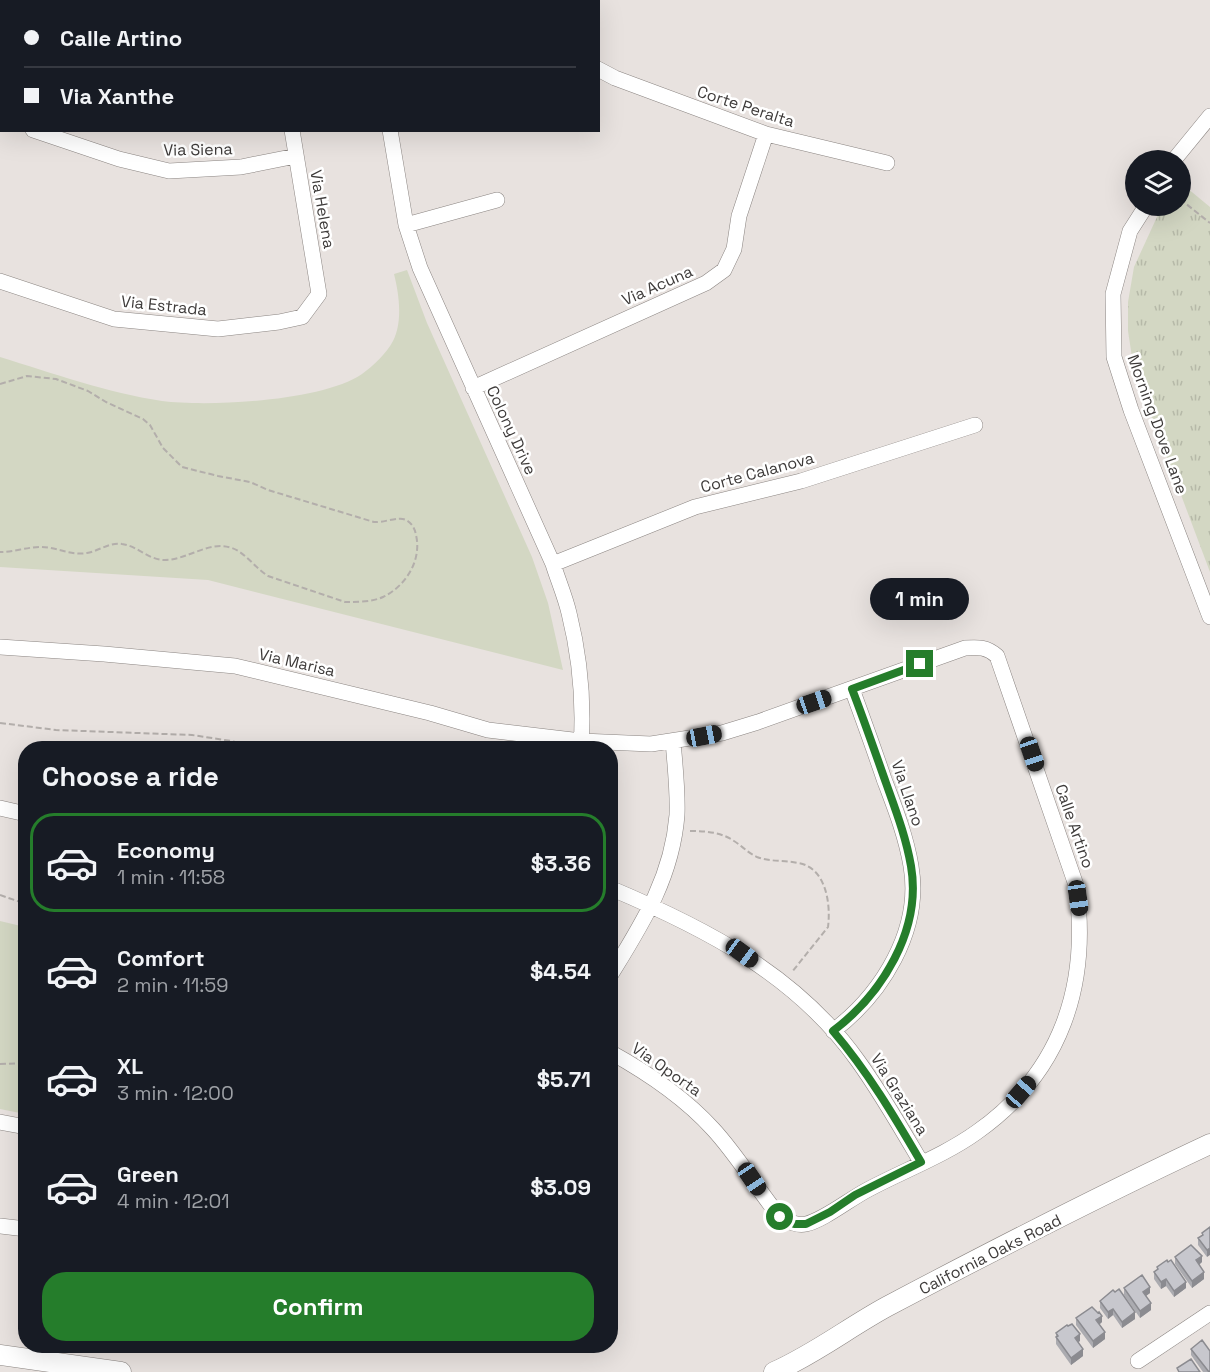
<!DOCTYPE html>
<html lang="en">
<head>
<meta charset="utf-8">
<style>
  body { margin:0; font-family:"Space Grotesk",sans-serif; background:#20242c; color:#f1f3f6; height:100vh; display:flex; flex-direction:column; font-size:22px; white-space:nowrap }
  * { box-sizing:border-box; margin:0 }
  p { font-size:20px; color:#9ea1a6 }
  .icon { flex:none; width:33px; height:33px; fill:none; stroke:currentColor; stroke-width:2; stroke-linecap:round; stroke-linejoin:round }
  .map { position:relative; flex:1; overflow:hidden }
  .side { position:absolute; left:18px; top:741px; width:600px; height:612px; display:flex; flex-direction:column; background:#171b24; border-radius:24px; box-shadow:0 6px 24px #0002 }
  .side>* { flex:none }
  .guide { position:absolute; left:0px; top:0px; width:600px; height:132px; box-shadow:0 6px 24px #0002; display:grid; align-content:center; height:132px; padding:0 24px; background:#171b24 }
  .tools { position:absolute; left:1125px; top:150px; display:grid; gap:12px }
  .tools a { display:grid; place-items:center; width:66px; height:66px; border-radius:50%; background:#171b24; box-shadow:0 6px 24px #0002; font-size:30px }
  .end { position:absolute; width:27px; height:27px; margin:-14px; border:8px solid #257d2b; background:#fff; box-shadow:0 0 0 3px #fff }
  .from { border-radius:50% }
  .bubble { position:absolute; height:42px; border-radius:21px; background:#171b24; box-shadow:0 6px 24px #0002; font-size:20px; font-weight:700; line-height:42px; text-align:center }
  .car { position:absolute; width:18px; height:36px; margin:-18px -9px; border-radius:8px; box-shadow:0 0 4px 2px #0007; background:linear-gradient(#222 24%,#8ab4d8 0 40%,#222 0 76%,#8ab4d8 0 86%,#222 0) }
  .guide b { display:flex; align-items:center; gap:21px; height:57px; font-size:22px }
  .guide b+b { border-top:2px solid #363941 }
  .guide i { width:15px; height:15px; background:#f1f3f6 }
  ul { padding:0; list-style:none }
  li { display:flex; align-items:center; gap:18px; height:99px; margin:0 12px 9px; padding:0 12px; border:3px solid transparent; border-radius:24px }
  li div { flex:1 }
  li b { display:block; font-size:22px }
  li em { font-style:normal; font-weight:700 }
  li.on { border-color:#257d2b }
  li>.icon { width:54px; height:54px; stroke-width:1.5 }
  h2 { padding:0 24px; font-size:27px; line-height:72px }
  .action { display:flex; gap:12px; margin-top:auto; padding:12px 24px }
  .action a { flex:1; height:69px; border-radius:24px; background:#257d2b; color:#fff; font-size:24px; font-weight:700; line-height:69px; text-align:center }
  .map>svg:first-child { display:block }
  .green { fill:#d3d7c3 }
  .park { fill:url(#park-tufts) }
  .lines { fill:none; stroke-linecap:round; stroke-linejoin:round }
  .minor-casing { stroke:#8b8582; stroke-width:16 }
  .major-casing { stroke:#8b8582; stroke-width:21 }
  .path { stroke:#b3aeab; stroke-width:2; stroke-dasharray:6 3; stroke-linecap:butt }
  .minor { stroke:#fff; stroke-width:15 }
  .major { stroke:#fff; stroke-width:20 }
  .wall { fill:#ababb0 }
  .shaded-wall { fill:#8b8b90 }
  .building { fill:#c7c7cd; stroke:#8b8b90; stroke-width:1.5 }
  .route { stroke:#257d2b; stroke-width:8 }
  .labels { text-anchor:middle; stroke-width:5; stroke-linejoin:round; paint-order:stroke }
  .street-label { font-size:16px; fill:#3e3b3a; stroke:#fff }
</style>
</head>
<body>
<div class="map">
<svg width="1210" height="1372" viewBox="0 0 1210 1372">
  <defs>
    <pattern id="park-tufts" width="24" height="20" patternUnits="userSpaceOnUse" patternTransform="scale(1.5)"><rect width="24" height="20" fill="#d3d7c3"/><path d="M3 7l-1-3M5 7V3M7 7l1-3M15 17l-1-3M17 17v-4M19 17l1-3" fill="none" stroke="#b6b9a8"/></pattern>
  </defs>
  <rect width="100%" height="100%" fill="#e8e2df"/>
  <path class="green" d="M407,270L427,323L532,557L548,603L563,670L208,580L0,567V357C52,373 108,393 162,401C210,407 323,401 362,374C373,366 387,353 393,341C403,321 399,294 394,274Z
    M0,921L25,927V1114L0,1109Z"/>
  <path class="park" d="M1181,183L1210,207V572L1134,370L1128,331V302L1134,267L1162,206H1180Z"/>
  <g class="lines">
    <defs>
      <path id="minor" d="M135,0L139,2
        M375,0V2
        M212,2V0
        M598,69L615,78L766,134L887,163
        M0,118L2,119
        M33,130L119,159L169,171L241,167L296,156
        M390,130L406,225L420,268L553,564C558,580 565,596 569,613C580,657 584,704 581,748
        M1174,160L1210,116
        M1146,206L1130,231L1113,294L1114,357L1131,410L1210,617
        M406,225L497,200
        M0,281L114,319L218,329L279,322L302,317L319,294L292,130
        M473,388L706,283L724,270L734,249L739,216L766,134
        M553,564L695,507L801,481L975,425
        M0,647L104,654L235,666L430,713L488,730L581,741L651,744L722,733L758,722L965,648C979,647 987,647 997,656L1076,885C1090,984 1062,1072 977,1132C945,1155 905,1170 869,1189C851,1198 824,1220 806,1224C796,1226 788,1221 780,1217C757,1189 738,1156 713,1129C684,1097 648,1073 610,1052
        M0,808L26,814
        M610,888C705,928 797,975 858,1061C881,1093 901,1128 921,1162
        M610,976C642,924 672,878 677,815C678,791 675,766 673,741
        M833,1031C882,994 922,930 911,866C906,836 895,808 884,779C874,749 863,719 852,689
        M0,1122L26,1127
        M0,1226L26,1229
        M1138,1361L1210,1313"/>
      <path id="major" d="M0,1355L121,1372
        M774,1372C815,1354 849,1327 888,1306C994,1250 1101,1195 1210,1144"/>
    </defs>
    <use href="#minor" class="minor-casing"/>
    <use href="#major" class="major-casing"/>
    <path class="path" d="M1180,199L1210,223
      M0,384L27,376L56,379L88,391L106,402L143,419L150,425L163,448L182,467L218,476L250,482L268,490L374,522C383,523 399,516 406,520C412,523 415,529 416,535C422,560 406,586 383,597C372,602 357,602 345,602L268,576C255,568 246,553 232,548C209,540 187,560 165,560C148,560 138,546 122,544C109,542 99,551 87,553C72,556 56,547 41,547C27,547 14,552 0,552
      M0,723L56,730L192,735L231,741L263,748
      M690,831C705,831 721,832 734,841C742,846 748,853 757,857C770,862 784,860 798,863C826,867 831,904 828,927L792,972
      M0,895L26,904
      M0,1064L26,1063"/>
    <use href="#minor" class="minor"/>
    <use href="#major" class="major"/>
  </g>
  <path class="wall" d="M1210,1227L1207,1257L1198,1245V1238L1202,1236V1233Z
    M1175,1257L1202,1262L1199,1265L1204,1279L1192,1288L1175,1264Z
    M1157,1267L1186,1288L1174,1297L1166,1286L1161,1289L1154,1279V1272L1157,1270Z
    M1124,1288L1150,1293L1146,1296L1151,1310L1140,1318L1124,1295Z
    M1100,1301L1135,1319L1122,1328L1113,1315L1108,1319L1100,1308Z
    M1076,1318L1102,1322L1099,1325L1105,1339L1093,1348L1076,1325Z
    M1056,1333L1080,1341L1078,1342L1083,1356L1071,1365L1056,1344Z
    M1191,1349L1210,1372H1203L1191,1355Z"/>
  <path class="shaded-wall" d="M1210,1248V1255L1207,1257V1250Z
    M1202,1256V1262L1196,1267V1260Z
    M1204,1272V1279L1192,1288V1281Z
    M1166,1279V1286L1161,1289V1282Z
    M1186,1282V1288L1174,1297V1291Z
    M1150,1287V1293L1143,1298V1292Z
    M1151,1303V1310L1140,1318V1311Z
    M1113,1309V1315L1108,1319V1312Z
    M1135,1312V1319L1122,1328V1322Z
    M1102,1316V1322L1096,1327V1320Z
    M1105,1332V1339L1093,1348V1341Z
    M1080,1334V1341L1075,1344V1338Z
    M1083,1349V1356L1071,1365V1358Z"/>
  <path class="building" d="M1210,1227V1248L1207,1250L1198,1238L1203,1235L1202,1233Z
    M1191,1245L1202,1256L1196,1260L1204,1272L1192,1281L1175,1257Z
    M1167,1260L1168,1262L1171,1260L1186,1282L1174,1291L1166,1279L1161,1282L1154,1272L1158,1269L1157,1267Z
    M1142,1275L1150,1287L1143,1292L1151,1303L1140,1311L1124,1288Z
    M1119,1289L1135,1312L1122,1322L1113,1309L1108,1312L1100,1301L1113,1290L1115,1292Z
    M1092,1307L1098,1313L1099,1312L1102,1316L1096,1320L1105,1332L1093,1341L1076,1318Z
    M1072,1324L1080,1334L1075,1338L1083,1349L1071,1358L1056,1337L1058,1336L1056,1333L1067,1325L1068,1326Z
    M1202,1340L1210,1351V1371L1209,1372L1191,1349Z
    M1191,1359L1200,1372H1179L1177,1368Z"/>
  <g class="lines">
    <path class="route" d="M780,1217L794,1224H806L830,1212L855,1195L921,1162C894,1116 868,1072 833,1031C882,994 922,930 911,866C906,837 896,811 886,783C875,752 864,720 852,689L920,664"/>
  </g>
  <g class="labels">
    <g class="street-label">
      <text transform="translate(746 106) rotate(18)" y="6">Corte Peralta</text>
      <text transform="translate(198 149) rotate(-1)" y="6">Via Siena</text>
      <text transform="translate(323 209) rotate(80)" y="6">Via Helena</text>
      <text transform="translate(657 285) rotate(-24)" y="6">Via Acuna</text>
      <text transform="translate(164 305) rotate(6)" y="6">Via Estrada</text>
      <text transform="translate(1158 424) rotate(70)" y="6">Morning Dove Lane</text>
      <text transform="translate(512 430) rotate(65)" y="6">Colony Drive</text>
      <text transform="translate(757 472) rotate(-15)" y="6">Corte Calanova</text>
      <text transform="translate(297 662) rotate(13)" y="6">Via Marisa</text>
      <text transform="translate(908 793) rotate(71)" y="6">Via Llano</text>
      <text transform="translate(1075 826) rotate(71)" y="6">Calle Artino</text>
      <text transform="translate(667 1069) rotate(35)" y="6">Via Oporta</text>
      <text transform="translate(900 1094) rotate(58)" y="6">Via Graziana</text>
      <text transform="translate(990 1254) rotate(-27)" y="6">California Oaks Road</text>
    </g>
  </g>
</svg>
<div class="tools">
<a><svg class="icon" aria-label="layers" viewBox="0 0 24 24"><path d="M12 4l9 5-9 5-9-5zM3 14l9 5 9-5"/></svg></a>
</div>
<i class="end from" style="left:780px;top:1217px"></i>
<i class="end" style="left:920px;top:664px"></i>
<div class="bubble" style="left:870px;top:578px;width:99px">1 min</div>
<i class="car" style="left:814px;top:702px;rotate:71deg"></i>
<i class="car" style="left:704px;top:736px;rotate:79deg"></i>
<i class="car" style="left:1032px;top:754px;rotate:161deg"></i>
<i class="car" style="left:1078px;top:898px;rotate:172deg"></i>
<i class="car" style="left:742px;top:953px;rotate:126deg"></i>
<i class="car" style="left:1021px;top:1092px;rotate:41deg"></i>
<i class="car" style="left:752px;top:1179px;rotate:146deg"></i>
<div class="guide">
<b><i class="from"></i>Calle Artino</b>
<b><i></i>Via Xanthe</b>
</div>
<section class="side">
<h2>Choose a ride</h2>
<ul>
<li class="on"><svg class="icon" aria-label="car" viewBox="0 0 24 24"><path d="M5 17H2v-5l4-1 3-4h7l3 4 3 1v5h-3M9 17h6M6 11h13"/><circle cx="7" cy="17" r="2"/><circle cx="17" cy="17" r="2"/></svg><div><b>Economy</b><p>1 min · 11:58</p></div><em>$3.36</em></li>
<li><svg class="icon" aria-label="car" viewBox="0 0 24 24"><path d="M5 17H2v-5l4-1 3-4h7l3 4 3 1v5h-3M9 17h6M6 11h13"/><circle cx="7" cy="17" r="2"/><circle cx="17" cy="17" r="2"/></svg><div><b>Comfort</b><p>2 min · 11:59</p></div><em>$4.54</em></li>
<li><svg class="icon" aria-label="car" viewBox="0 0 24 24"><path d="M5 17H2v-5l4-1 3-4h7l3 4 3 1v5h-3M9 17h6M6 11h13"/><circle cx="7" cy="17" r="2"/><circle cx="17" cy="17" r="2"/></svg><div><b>XL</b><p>3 min · 12:00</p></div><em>$5.71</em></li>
<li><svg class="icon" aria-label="car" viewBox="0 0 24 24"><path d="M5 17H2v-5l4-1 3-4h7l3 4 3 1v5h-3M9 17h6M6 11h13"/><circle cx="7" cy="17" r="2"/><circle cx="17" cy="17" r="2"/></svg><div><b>Green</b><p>4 min · 12:01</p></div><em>$3.09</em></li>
</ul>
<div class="action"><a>Confirm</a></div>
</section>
</div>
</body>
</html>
